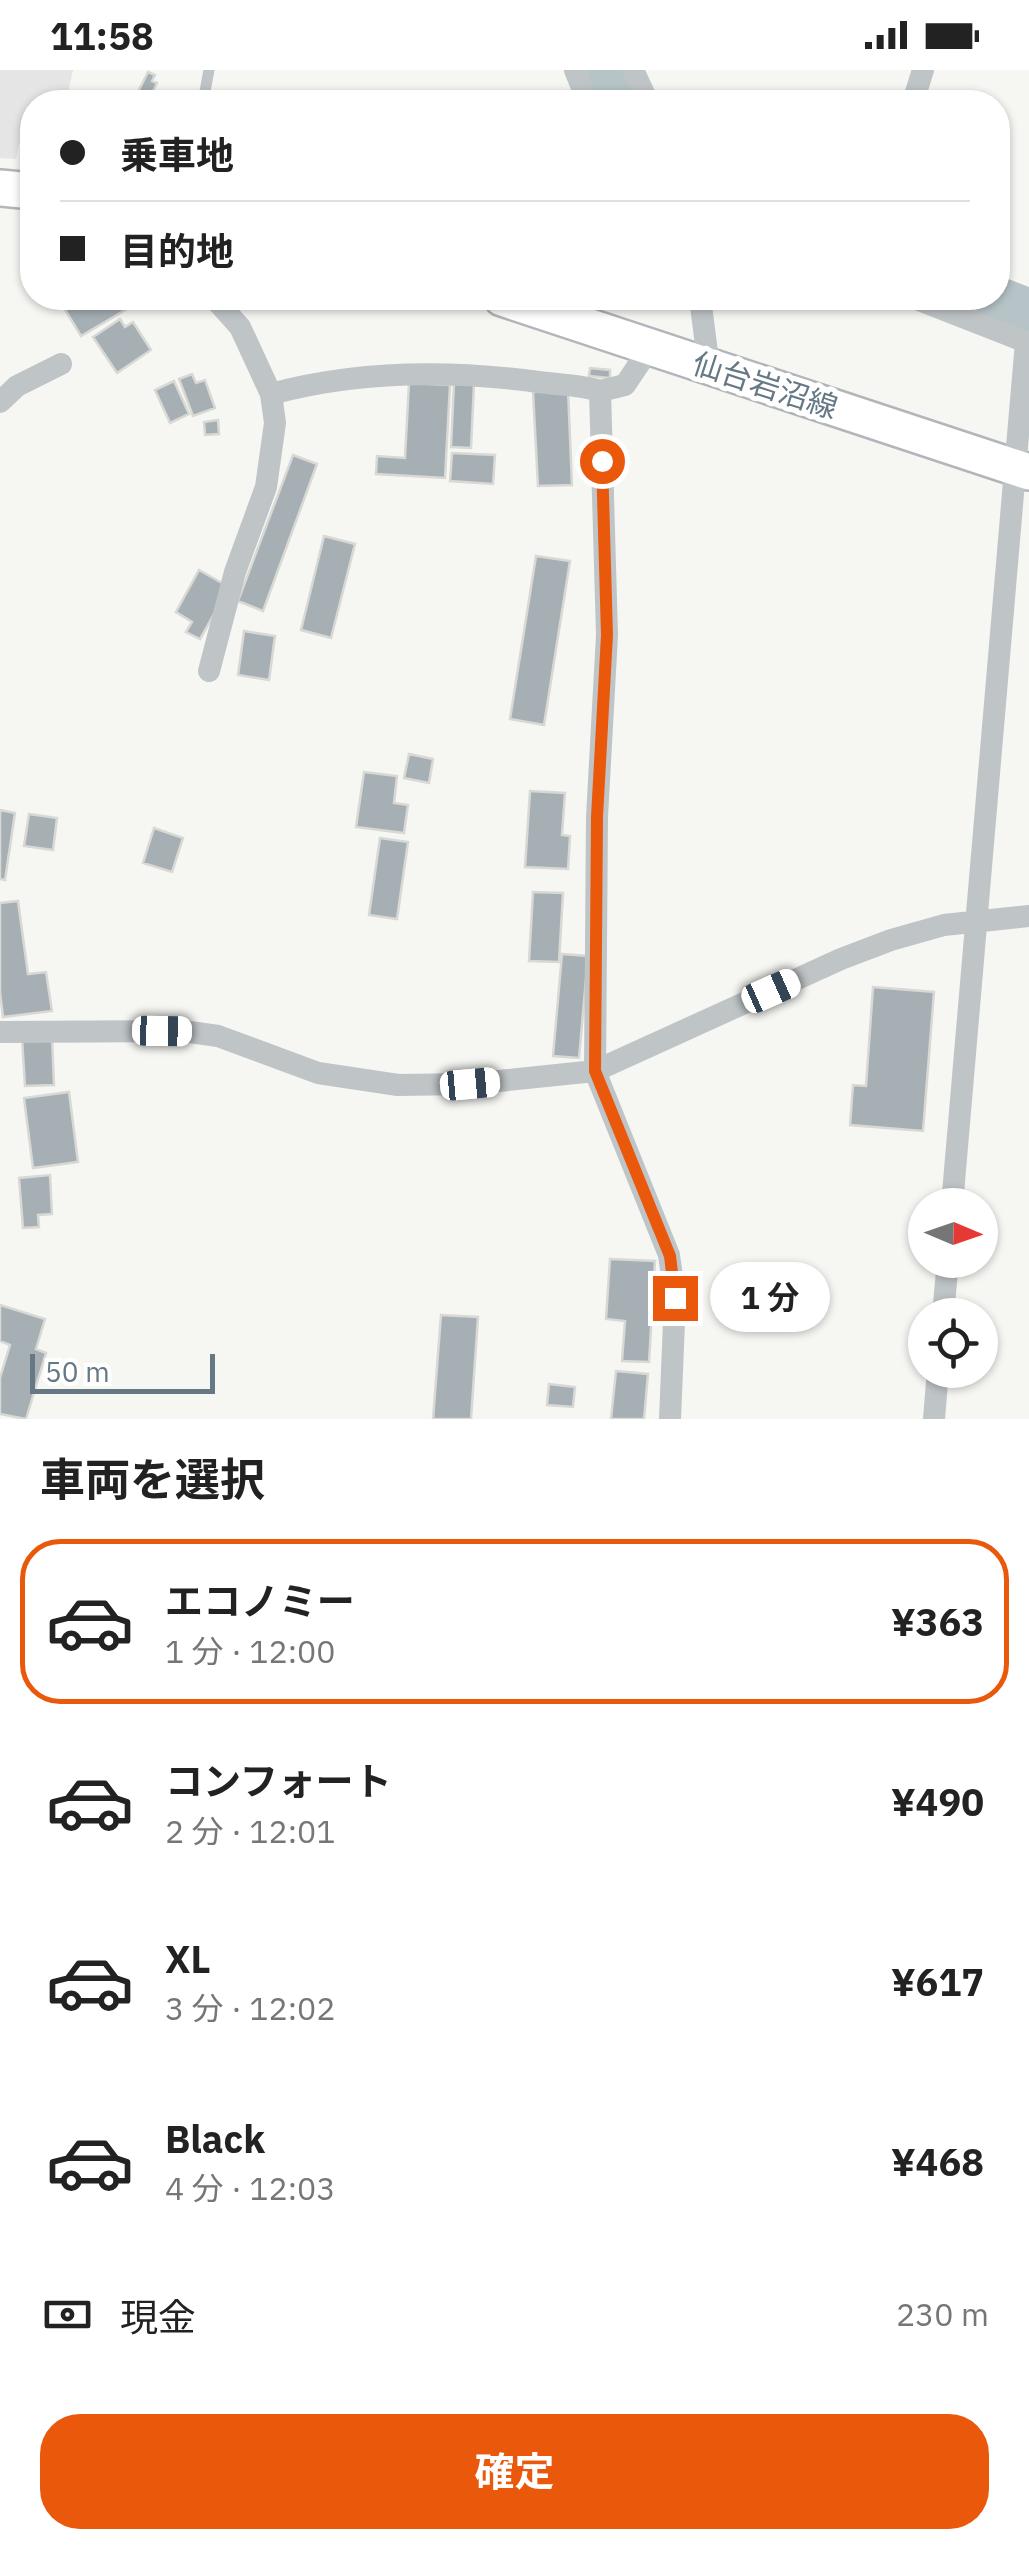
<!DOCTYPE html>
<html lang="ja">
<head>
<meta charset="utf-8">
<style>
  body { margin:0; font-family:"IBM Plex Sans","Noto Sans JP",sans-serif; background:#f2f2f2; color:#222; height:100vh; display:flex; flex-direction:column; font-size:38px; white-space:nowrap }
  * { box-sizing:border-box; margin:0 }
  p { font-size:32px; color:#767676 }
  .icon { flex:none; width:55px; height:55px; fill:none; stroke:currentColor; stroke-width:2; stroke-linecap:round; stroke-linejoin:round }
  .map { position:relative; height:1349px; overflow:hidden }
  .details { display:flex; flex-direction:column; background:#fff; flex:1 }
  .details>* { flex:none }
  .banner { position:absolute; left:20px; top:20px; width:990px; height:220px; border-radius:40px; box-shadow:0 2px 8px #0004; display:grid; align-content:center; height:220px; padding:0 40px; background:#fff }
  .needle { width:65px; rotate:92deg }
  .fabs { position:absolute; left:908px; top:1118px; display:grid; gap:20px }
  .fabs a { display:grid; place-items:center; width:90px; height:90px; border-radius:50%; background:#fff; box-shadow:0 2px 8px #0004; font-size:50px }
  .scale { position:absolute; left:30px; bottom:25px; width:185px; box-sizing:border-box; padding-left:10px; border:5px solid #657884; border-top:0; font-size:28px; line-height:35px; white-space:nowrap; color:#657884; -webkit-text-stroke:8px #fff; paint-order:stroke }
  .end { position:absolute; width:45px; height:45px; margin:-22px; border:12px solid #ea580c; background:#fff; box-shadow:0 0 0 5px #fff }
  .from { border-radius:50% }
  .bubble { position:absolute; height:70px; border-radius:35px; background:#fff; box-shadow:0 2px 8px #0004; font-size:32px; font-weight:700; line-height:70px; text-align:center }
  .car { position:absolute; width:30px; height:60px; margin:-30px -15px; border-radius:12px; box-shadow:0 0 8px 2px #0007; background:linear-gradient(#fff 24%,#345 0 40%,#fff 0 76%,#345 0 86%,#fff 0) }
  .banner b { display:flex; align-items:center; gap:35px; height:95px; font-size:38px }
  .banner b+b { border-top:2px solid #e0e0e0 }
  .banner i { width:25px; height:25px; background:#222 }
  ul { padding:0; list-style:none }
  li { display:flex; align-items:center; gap:30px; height:165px; margin:0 20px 15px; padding:0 20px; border:5px solid transparent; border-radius:40px }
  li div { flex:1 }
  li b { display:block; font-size:38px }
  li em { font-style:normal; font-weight:700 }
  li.active { border-color:#ea580c }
  li>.icon { width:90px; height:90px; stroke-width:1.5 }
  h2 { padding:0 40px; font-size:45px; line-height:120px }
  .pay { display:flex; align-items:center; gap:25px; height:110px; padding:0 40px; font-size:38px }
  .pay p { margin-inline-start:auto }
  .primary-button { display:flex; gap:20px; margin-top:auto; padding:20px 40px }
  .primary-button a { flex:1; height:115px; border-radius:40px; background:#ea580c; color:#fff; font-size:40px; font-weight:700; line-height:115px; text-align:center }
  .status { display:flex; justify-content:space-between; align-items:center; height:70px; padding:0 50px; background:#fff; direction:ltr }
  .status svg { height:28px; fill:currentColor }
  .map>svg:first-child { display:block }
  .built { fill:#e4e5e4 }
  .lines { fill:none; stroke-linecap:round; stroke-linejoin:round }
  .river { stroke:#b6c4c7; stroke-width:45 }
  .building { fill:#a6afb4; stroke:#d8d8d5; stroke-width:2.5 }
  .primary-casing { stroke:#b1b6ba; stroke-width:40 }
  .lane { stroke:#bfc4c7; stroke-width:11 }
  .street { stroke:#bfc4c7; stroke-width:22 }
  .primary { stroke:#fff; stroke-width:35 }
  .route { stroke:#ea580c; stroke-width:12 }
  .labels { text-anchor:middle; stroke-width:10; stroke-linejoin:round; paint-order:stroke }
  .street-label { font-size:30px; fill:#657884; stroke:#fff }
</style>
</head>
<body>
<div class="status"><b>11:58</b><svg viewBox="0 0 49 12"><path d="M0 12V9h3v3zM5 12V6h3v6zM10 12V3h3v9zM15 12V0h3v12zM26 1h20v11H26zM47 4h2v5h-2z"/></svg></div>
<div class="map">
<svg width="1029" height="1349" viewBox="0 0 1029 1349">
  <rect width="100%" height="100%" fill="#f6f6f3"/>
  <path class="built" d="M0,0H73L66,32H32V62L22,61L16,89L0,88Z"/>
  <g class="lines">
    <path class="river" d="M607,0L621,32
      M995,228L1029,241"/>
  </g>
  <path class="building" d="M148,2L155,5L152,11L157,13L149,30L137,24Z
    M58,228H127L132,236L81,266Z
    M120,249L125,257L133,252L151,280L117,303L93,267Z
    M590,298L610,300V308L589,306Z
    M192,304L196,313L205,310L215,338L193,346L179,309Z
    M174,311L189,344L170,353L155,320Z
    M409,313L450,315L445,408L376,404L377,386L405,388Z
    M454,313L474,314L471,378L451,377Z
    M568,320L572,415L538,416L533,322Z
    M218,350L219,364L205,365L204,352Z
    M452,383L495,385L493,414L450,411Z
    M293,385L317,394L263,541L238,531Z
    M324,466L355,474L331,568L301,560Z
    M536,486L570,491L544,655L510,649Z
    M199,500L229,517L200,569L186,562L192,552L176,542Z
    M244,561L275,566L269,610L238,605Z
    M409,684L433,689L429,713L404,708Z
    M364,702L397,706L394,733L408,735L404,763L356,757Z
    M530,721L565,723L562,765L570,766L568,799L525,797Z
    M0,740L15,743L5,810L0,809Z
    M29,744L57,748L53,780L24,776Z
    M154,758L183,768L172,802L143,793Z
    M380,768L408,772L397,849L369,845Z
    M533,822L563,823L559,892L529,891Z
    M18,831L28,904L46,902L52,941L3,947L0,922V833Z
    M562,884L588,886L579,988L553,986Z
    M873,917L934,922L923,1061L850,1055L853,1015L866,1016Z
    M52,966L54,1015L25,1016L22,968Z
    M69,1022L78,1092L33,1098L24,1028Z
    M50,1105L52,1144L38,1145L39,1157L23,1158L19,1108Z
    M610,1189L655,1191L649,1292L622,1291L625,1251L606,1249Z
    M0,1235L45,1249L36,1279L46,1283L26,1349L0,1344V1308L10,1275L0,1271Z
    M441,1245L478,1247L471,1349H433Z
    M616,1301L648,1304L644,1349H611Z
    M549,1314L575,1317L573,1337L547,1335Z"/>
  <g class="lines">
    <defs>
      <path id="primary" d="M0,118L32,121
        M502,228L1029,402"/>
    </defs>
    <use href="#primary" class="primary-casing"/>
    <path class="lane" d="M203,32L209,0"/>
    <path class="street" d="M575,0L588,32
      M633,0L648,32
      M913,32L923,0
      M700,228L709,298
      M914,228L1029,273
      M649,279L625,315L600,321L607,565L597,747L595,1001L669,1185L675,1228L670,1349
      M271,324C359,300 450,300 539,312C560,315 581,315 600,321
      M0,332L17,316L61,294
      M209,601L235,502L266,417L275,353L271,324L240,257L214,228
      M0,962L183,961L218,966L318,1003L398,1015L470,1014L595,1001L841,889L891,870L944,855L1029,846
      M952,1135L1026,272
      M943,1245L948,1190
      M934,1349L938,1300"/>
    <use href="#primary" class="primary"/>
  </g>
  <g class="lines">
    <path class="route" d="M602,391L607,565L597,747L595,1001L670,1186L675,1228"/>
  </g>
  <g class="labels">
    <g class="street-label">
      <text transform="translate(765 316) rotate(18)" y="10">仙台岩沼線</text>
    </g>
  </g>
</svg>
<div class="fabs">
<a><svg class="needle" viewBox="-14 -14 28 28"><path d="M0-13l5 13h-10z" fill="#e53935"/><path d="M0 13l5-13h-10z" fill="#767676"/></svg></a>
<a><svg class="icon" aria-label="locate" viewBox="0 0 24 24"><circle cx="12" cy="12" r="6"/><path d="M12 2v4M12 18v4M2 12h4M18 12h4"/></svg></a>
</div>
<div class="scale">50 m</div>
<i class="end from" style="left:602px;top:391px"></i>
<i class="end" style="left:675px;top:1228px"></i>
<div class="bubble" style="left:710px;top:1192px;width:120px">1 分</div>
<i class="car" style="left:771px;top:921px;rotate:66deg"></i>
<i class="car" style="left:162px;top:961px;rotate:91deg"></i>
<i class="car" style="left:470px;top:1014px;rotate:85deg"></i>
<div class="banner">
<b><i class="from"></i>乗車地</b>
<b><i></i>目的地</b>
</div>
</div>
<section class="details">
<h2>車両を選択</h2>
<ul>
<li class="active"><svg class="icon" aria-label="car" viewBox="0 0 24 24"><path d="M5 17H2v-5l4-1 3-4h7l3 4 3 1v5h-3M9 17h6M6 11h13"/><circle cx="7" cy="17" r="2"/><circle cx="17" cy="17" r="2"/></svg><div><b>エコノミー</b><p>1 分 · 12:00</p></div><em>¥363</em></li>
<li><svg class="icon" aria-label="car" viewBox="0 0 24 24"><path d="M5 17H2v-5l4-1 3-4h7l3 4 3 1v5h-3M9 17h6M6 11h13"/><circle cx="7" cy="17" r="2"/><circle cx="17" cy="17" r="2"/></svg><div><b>コンフォート</b><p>2 分 · 12:01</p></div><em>¥490</em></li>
<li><svg class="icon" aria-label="car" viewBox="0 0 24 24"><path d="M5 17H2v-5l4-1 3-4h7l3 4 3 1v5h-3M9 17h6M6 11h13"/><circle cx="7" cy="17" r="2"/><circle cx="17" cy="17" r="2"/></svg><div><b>XL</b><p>3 分 · 12:02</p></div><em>¥617</em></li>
<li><svg class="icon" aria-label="car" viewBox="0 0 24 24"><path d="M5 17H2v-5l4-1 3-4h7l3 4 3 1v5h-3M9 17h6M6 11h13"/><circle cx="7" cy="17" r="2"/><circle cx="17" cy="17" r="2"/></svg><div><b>Black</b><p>4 分 · 12:03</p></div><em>¥468</em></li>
</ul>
<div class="pay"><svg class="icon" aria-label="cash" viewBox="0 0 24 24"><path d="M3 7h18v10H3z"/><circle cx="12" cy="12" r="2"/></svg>現金<p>230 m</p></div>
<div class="primary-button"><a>確定</a></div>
</section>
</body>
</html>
